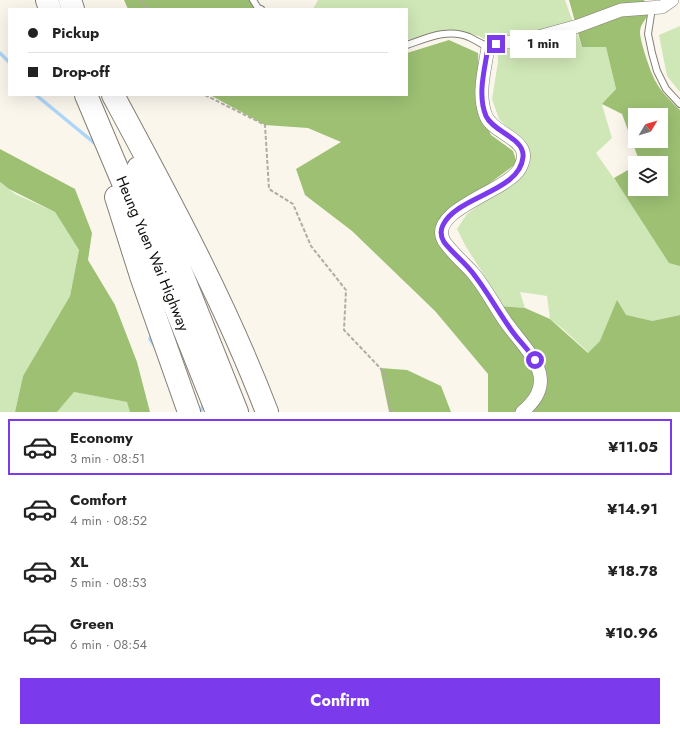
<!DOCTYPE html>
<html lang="en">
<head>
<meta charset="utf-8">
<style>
  body { margin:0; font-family:Jost,sans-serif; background:#f6f6f6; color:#222; height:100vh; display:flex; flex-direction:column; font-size:15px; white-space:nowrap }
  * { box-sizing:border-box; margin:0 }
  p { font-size:13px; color:#767676 }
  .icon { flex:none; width:22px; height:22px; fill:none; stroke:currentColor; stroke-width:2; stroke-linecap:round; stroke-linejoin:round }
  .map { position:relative; height:412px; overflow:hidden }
  .side { display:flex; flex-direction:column; background:#fff; flex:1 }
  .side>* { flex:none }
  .banner { position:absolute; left:8px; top:8px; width:400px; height:88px; border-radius:0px; box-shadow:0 4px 16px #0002; display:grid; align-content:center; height:88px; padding:0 20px; background:#fff }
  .needle { width:26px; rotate:52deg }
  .controls { position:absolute; left:628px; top:108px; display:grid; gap:8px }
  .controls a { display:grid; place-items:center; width:40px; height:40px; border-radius:0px; background:#fff; box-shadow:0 4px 16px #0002; font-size:20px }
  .end { position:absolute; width:18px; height:18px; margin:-9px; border:5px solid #7c3aed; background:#fff; box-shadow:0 0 0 2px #fff }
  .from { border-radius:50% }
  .bubble { position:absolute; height:28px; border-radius:0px; background:#fff; box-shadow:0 4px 16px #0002; font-size:13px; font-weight:700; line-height:28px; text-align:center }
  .banner b { display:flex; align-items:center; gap:14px; height:38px; font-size:15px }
  .banner b+b { border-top:1px solid #e0e0e0 }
  .banner i { width:10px; height:10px; background:#222 }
  ul { padding:7px 0 0; list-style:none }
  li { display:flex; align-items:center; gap:12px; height:56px; margin:0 8px 6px; padding:0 12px; border:2px solid transparent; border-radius:0px }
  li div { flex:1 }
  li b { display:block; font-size:15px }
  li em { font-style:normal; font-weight:700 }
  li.current { border-color:#7c3aed }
  li>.icon { width:36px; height:36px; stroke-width:1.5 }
  .action { display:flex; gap:8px; margin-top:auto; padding:8px 20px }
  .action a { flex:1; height:46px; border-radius:0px; background:#7c3aed; color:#fff; font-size:16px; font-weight:700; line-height:46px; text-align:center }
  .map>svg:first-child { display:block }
  .green { fill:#cfe6b6 }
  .forest { fill:#9dc073; fill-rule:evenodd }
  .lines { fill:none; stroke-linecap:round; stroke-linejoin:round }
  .stream { stroke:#add5fa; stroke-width:3.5 }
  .lane-casing { stroke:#847f76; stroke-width:8 }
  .street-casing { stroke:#847f76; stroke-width:14 }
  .highway-casing { stroke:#847f76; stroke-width:24 }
  .path { stroke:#b0aca4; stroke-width:2; stroke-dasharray:4 2; stroke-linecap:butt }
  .lane { stroke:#fff; stroke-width:6 }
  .street { stroke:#fff; stroke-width:13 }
  .highway { stroke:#fff; stroke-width:22 }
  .route { stroke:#7c3aed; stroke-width:5 }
  .labels { text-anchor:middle; stroke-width:4; stroke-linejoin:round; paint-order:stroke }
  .street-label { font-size:15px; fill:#12100d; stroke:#fff }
</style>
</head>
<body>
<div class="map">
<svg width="680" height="412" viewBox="0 0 680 412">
  <rect width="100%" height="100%" fill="#fbf6ec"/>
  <path class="green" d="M318,0H565L582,47H606L616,89L602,105L612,138L596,153L640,216L680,265V315L652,321L604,337L589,353L563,329L550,319L547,296L520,292L525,308L504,307L465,245L457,229L467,214L527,168L528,149L499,119L492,99L498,62L497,46L479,36L447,30L407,40V9H313Z
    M680,26V92L667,76L659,35Z
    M0,182L15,194L55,212L79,250L70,296L23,376L15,412H0Z
    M74,392L127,402L131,412H57Z"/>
  <path class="forest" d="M124,0H250L258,9H128Z
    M569,0H644C654,19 642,17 640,31C639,39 651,74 656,82C661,92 672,102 680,110V266L669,263L614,178L635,166V189H661V163H640L622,114L602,104L616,89L606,47H582ZM635,115H661V141H635Z
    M449,40L478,53L482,118L491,135L513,151L517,163L437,222L436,233L498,306L525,308L550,319L588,353L600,341L617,300L626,315L652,321L680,315V412H488V374L435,311L352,231L305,195L296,169L341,142L308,128L265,125L210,95H407V53Z
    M0,149L75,189L92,233L88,260L115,305L137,362L150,412H130L127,402L74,392L57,412H15L23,376L70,296L79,250L55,212L9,189L0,182Z
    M380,368L407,370L441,386L451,412H389Z"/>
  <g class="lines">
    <path class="stream" d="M0,53L9,62
      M36,95L98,146
      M152,334L150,339L156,348
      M200,412L205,402"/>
    <defs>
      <path id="lane" d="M253,0L258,8L261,9
        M652,8L648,34L652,53L657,71L666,89L680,104
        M407,45C427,38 448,28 469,37C475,40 482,44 488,47"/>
      <path id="street" d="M522,412C563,379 526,351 505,321C494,305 485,287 473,273C466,265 446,247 443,239C430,209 508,191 520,168C536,139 494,136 486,116C477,94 485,69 488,47L504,42H520L578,26L621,10L662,7L672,0"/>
      <g id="highway">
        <path d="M47,0L50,9"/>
        <path d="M70,0L73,9"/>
        <path id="s1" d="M86,95L170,294L217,412"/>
        <path d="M113,95C169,199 225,302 267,412"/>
        <path d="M138,168L184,279L237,412"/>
        <path d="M116,197L141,276L189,412"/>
      </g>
    </defs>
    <use href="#lane" class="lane-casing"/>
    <use href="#street" class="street-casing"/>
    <use href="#highway" class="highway-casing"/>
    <path class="path" d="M141,0L147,9
      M205,95L265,125L269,189L293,204L311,246L346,290L344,330L384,372L391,412"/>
    <use href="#lane" class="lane"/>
    <use href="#street" class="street"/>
    <use href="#highway" class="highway"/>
  </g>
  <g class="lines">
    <path class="route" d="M496,44L488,47C485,69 477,94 486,116C493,132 525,138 523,157C520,192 457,196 443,225C440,231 441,237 444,242C453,254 466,263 475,276C488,293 499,313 512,331C519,341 528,349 535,360"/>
  </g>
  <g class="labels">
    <g class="street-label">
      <text dy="5" stroke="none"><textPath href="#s1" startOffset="172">Heung Yuen Wai Highway</textPath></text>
    </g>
  </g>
</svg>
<div class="controls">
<a><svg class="needle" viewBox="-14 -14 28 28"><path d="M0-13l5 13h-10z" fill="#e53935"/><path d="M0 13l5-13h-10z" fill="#767676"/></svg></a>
<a><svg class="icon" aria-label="layers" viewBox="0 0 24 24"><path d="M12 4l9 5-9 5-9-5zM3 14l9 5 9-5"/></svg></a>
</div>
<i class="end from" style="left:535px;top:360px"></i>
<i class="end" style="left:496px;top:44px"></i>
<div class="bubble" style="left:510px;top:30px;width:66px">1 min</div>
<div class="banner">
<b><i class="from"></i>Pickup</b>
<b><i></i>Drop-off</b>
</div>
</div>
<section class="side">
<ul>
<li class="current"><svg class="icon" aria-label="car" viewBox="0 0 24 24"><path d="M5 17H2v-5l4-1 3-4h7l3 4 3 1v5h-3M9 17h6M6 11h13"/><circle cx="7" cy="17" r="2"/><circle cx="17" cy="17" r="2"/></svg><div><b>Economy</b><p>3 min · 08:51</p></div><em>¥11.05</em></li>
<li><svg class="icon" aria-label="car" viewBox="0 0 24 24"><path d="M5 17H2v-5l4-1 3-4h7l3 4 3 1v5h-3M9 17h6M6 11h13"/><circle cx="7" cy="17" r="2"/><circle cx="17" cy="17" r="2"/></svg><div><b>Comfort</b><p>4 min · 08:52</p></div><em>¥14.91</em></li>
<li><svg class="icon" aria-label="car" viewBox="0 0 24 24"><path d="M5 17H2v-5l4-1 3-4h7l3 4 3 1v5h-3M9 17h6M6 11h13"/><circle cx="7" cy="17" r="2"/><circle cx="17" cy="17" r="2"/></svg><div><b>XL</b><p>5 min · 08:53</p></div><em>¥18.78</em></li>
<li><svg class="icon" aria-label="car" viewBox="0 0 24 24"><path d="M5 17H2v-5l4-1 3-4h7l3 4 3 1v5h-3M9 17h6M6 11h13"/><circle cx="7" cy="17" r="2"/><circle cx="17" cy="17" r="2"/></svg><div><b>Green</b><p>6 min · 08:54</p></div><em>¥10.96</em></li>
</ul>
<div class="action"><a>Confirm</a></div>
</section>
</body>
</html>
